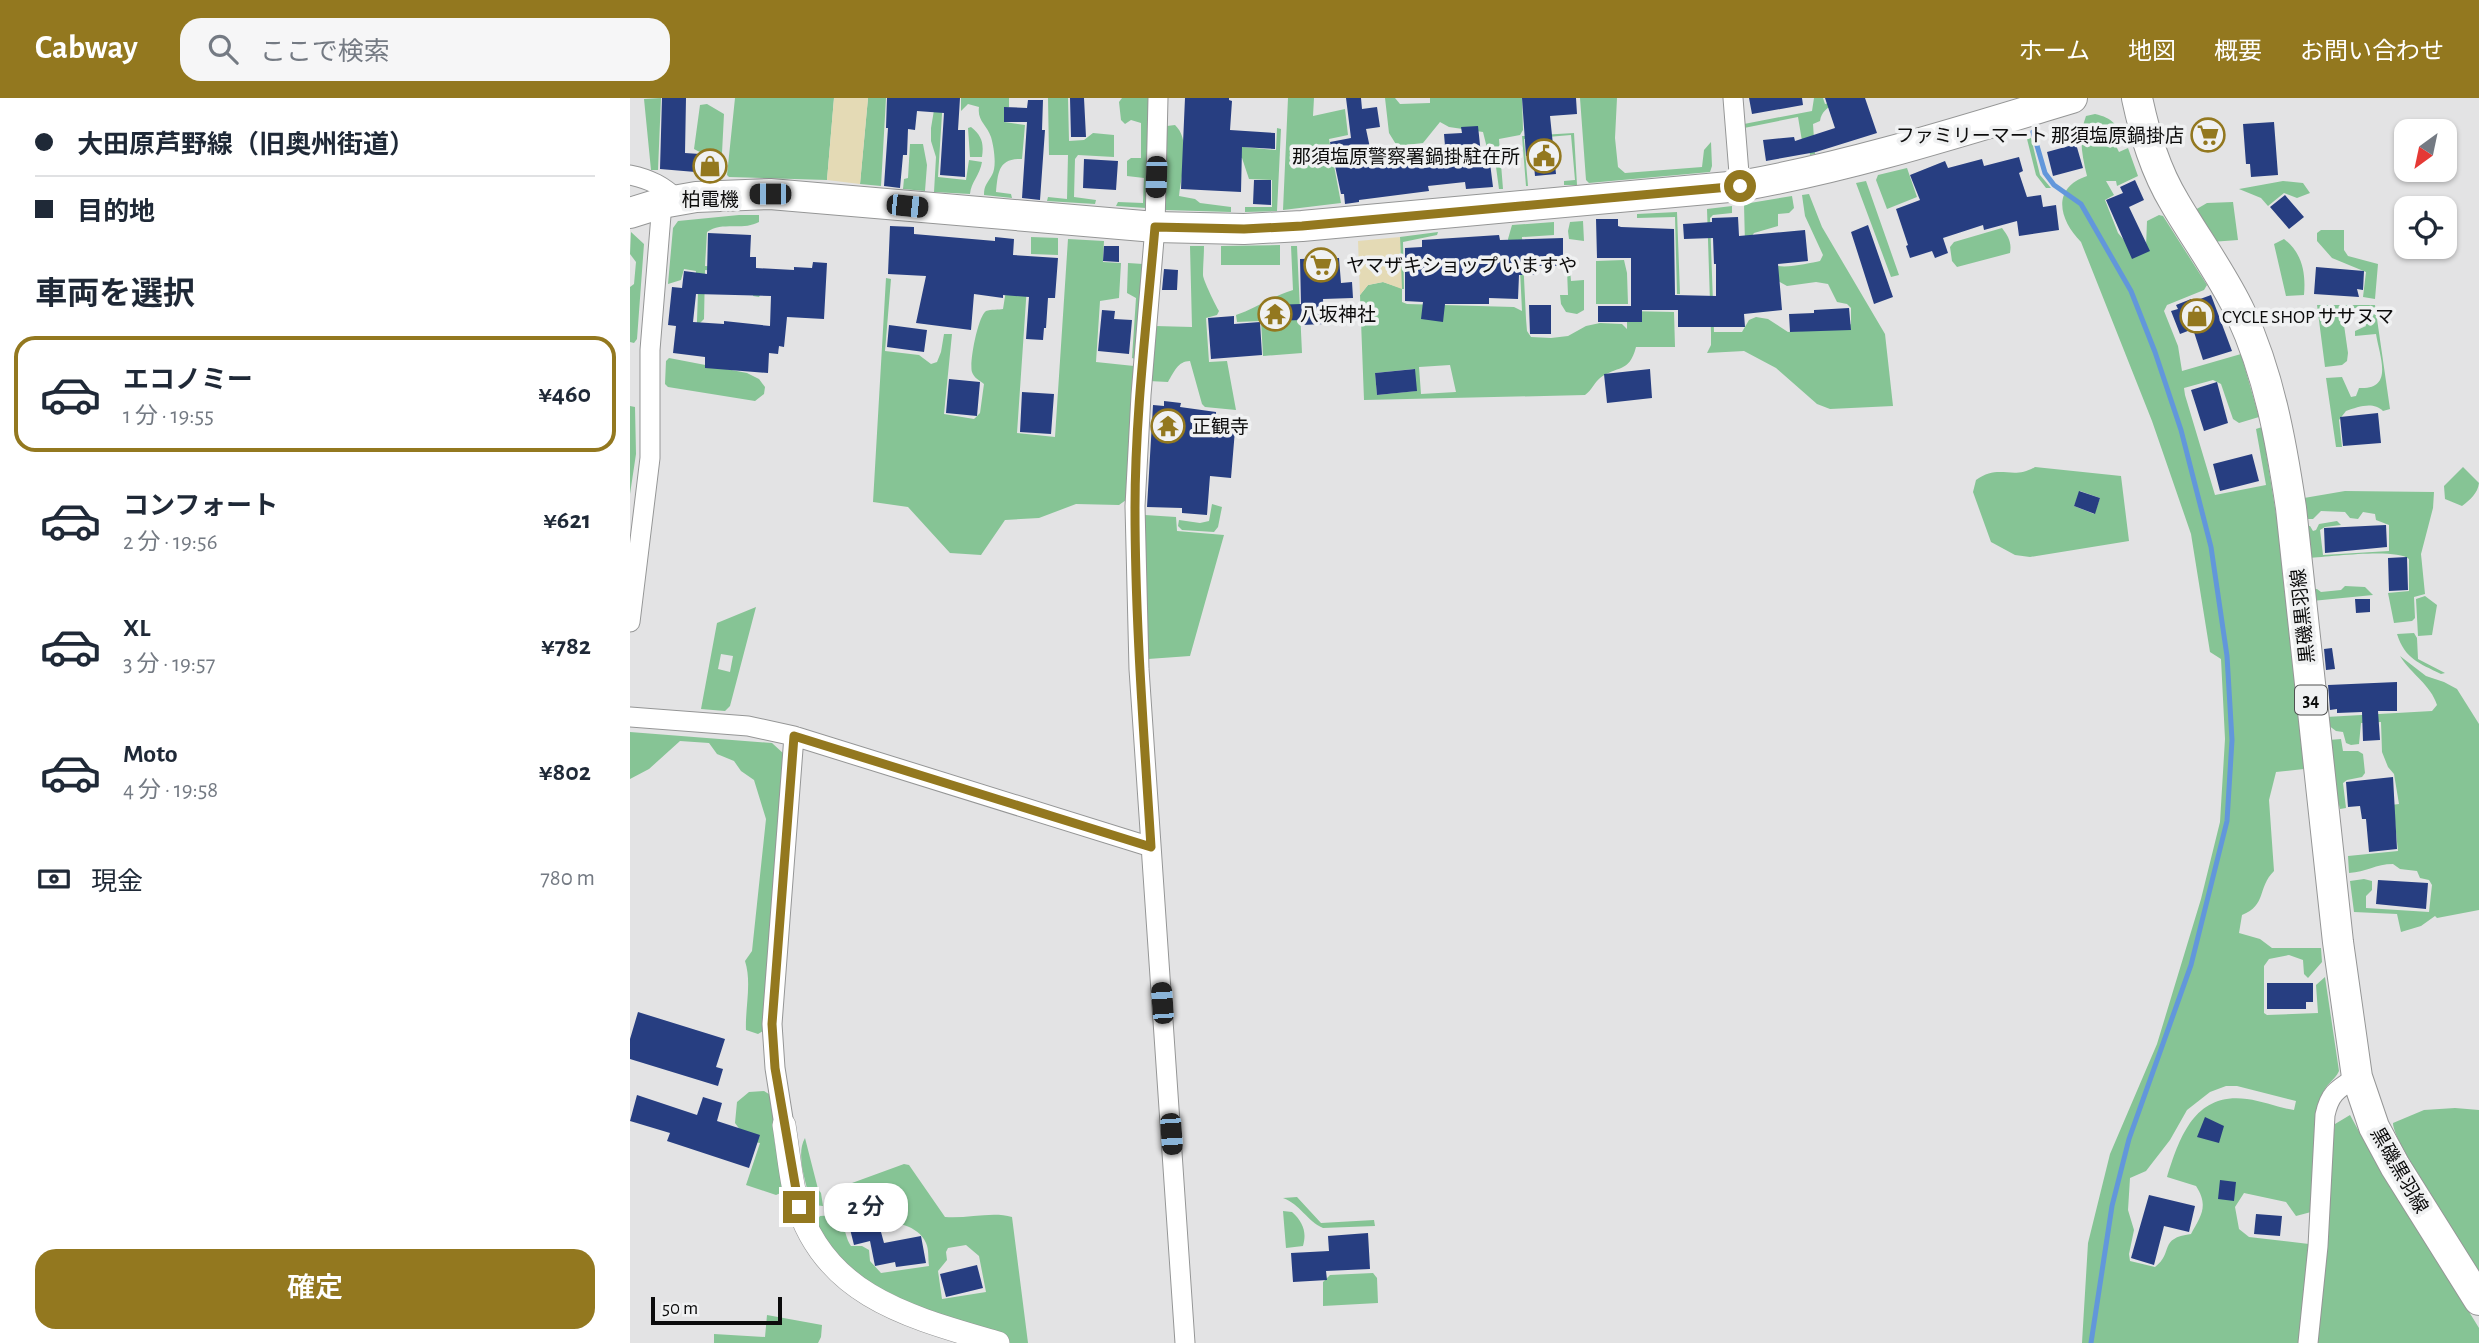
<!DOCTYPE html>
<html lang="ja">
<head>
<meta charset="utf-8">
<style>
  body { margin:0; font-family:"Alegreya Sans","Noto Sans JP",sans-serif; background:#f6f6f7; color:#1f2937; height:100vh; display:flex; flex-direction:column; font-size:26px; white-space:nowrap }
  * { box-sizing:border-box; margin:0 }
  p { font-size:23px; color:#747a83 }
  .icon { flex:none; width:38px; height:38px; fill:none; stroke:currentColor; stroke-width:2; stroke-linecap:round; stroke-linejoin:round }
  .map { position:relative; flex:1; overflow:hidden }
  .sheet { display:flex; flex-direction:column; background:#fff; width:630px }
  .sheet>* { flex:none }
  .guide { display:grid; align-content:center; height:154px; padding:0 35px; background:#fff }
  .needle { width:46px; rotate:213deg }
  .tools { position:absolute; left:1764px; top:21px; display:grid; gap:14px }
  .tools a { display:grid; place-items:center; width:63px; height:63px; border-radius:14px; background:#fff; box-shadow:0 2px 5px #0004; font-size:35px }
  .scale { position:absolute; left:21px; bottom:18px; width:131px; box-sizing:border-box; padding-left:7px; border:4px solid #0c0c0c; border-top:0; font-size:19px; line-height:24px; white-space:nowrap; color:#0c0c0c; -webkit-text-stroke:5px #f0f1f2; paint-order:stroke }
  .end { position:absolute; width:32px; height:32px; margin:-16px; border:9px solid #93781f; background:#fff; box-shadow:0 0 0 4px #fff }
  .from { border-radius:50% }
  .bubble { position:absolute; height:49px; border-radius:21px; background:#fff; box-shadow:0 2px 5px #0004; font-size:23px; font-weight:600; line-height:49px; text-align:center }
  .car { position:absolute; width:21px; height:42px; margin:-21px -10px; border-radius:9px; box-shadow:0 0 5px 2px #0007; background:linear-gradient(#222 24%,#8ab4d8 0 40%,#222 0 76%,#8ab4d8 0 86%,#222 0) }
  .guide b { display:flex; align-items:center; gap:24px; height:66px; font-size:26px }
  .guide b+b { border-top:2px solid #e0e1e3 }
  .guide i { width:18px; height:18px; background:#1f2937 }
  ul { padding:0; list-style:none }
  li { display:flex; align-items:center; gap:21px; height:116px; margin:0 14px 10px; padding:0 21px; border:4px solid transparent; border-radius:21px }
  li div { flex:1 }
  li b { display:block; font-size:26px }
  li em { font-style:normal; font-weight:600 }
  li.active { border-color:#93781f }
  li>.icon { width:63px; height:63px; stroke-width:1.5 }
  h2 { padding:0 35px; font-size:32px; line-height:84px }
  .pay { display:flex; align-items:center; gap:18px; height:77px; padding:0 35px; font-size:26px }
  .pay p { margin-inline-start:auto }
  .button { display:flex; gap:14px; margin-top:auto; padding:14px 35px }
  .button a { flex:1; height:80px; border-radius:21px; background:#93781f; color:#fff; font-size:28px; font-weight:600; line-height:80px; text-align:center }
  header { display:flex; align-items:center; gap:42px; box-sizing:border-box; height:98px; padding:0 35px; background:#93781f; color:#fff }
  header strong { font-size:33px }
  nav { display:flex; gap:38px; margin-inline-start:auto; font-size:24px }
  .search { width:490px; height:63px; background:#f6f6f7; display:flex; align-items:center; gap:18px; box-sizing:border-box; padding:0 24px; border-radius:21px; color:#747a83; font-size:26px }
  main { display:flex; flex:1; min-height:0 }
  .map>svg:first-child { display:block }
  .green { fill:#86c495; fill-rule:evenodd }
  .sand { fill:#e4dab5 }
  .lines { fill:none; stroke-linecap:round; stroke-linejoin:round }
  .stream { stroke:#6297db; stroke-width:5 }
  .building { fill:#273e81; fill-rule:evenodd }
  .minor-casing { stroke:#959696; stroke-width:21 }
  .tertiary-casing { stroke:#959696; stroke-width:24 }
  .primary-casing { stroke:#959696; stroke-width:32 }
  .minor { stroke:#fff; stroke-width:19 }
  .tertiary { stroke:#fff; stroke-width:23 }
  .primary { stroke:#fff; stroke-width:30 }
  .route { stroke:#93781f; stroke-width:9 }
  .labels { text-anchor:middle; stroke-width:7; stroke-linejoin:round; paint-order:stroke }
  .shield { fill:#f0f1f2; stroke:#505151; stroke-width:2 }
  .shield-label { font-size:18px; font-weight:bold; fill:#0c0c0c }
  .poi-label { font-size:19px; fill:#0c0c0c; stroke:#f0f1f2; text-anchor:start }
  .street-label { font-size:19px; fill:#0c0c0c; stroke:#f0f1f2 }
</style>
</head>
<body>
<header>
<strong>Cabway</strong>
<div class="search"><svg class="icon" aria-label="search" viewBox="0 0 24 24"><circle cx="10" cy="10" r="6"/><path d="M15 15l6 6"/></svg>ここで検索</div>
<nav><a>ホーム</a><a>地図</a><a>概要</a><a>お問い合わせ</a></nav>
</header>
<main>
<section class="sheet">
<div class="guide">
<b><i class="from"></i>大田原芦野線（旧奥州街道）</b>
<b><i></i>目的地</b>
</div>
<h2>車両を選択</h2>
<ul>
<li class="active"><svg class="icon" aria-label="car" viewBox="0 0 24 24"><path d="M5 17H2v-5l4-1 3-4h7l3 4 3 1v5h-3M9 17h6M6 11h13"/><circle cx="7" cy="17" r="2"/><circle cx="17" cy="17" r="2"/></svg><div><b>エコノミー</b><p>1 分 · 19:55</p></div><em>¥460</em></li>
<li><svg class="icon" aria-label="car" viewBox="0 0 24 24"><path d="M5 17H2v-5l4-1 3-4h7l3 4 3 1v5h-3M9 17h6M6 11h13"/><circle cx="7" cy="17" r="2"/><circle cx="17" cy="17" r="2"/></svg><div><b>コンフォート</b><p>2 分 · 19:56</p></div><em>¥621</em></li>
<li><svg class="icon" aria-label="car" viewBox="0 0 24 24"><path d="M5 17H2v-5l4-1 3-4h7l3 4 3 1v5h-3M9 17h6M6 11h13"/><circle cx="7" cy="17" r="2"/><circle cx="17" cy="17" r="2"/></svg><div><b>XL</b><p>3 分 · 19:57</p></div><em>¥782</em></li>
<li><svg class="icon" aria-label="car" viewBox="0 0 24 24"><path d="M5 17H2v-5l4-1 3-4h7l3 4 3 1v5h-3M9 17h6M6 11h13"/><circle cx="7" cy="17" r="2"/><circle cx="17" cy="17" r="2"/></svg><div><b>Moto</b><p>4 分 · 19:58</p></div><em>¥802</em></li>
</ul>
<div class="pay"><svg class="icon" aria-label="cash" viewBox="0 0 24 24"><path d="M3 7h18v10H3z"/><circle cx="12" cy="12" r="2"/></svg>現金<p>780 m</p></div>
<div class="button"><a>確定</a></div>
</section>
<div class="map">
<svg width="1849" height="1245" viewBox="0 0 1849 1245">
  <rect width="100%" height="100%" fill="#e3e3e4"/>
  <path class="green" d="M31,0L28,72H21L14,1Z
    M105,0H204L197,82L99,79L97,77Z
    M238,0H256L251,88L230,86Z
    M306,0H313L308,79L336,82L339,62L352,64C350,77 341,84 340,96L304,94L306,59L301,43V30Z
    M331,0H379V9L374,10V24L395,27L392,61C368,60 368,75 366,94L381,96L382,100L354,97C354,87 357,86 362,77C367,69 364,49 361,39C357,27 347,23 349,9L338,6L331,13Z
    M418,0H438L439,43L454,42L463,35L484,37V59L448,57L445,61L444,99L466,102L465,106L417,103L418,99L437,101L438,57H419Z
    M492,0H521L516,110L486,108L488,104L513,105L514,80L497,78V63L501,60H511V25L501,22L495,26L491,22L489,4Z
    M658,0H684L683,18L715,11L718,37L699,41L711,105L653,112Z
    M755,0H765L770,6L800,5V0H892L893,32L890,37L869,41L873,91H869L866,69L859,58L853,34L819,29L810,24L793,45L767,48L759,35Z
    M950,0H987L985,40L988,69L995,75L1072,69L1074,52L1081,44L1082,68L1080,74L959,85L956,82Z
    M1184,0H1193L1195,6L1218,0H1229C1213,4 1193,5 1190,23L1183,26L1185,56L1180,57L1179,48L1173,49L1168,19L1114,30V26L1182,13Z
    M77,6L94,16L92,55C83,58 72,56 64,51L70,7Z
    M1465,16C1483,20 1487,27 1495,43L1486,48L1489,54L1498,50L1508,78L1487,88L1486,83H1476L1484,97L1475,102L1488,135L1505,155L1516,150L1517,123L1529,117L1533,118L1577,187L1574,192L1537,207L1534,213L1548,248L1552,273L1611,256L1629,319L1609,325L1603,321L1591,286L1583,282L1554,290L1555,297L1585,397L1636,387L1626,331L1632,329L1655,472L1674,671L1646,674L1639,702L1644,773C1627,790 1637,807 1612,817L1609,835L1630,841L1642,850H1691L1692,864L1678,880L1674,876L1673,862L1659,857L1639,861L1634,868V915L1637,917L1688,915L1686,887L1695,879L1709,973C1705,982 1696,986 1693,995C1682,1028 1684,1079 1681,1114L1666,1118L1656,1104L1614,1095L1605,1109L1609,1131L1619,1139L1679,1146L1699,1064L1705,1026L1720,1017L1738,1050L1849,1230V1245H1452L1458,1145L1480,1056L1527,946L1571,801L1590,724L1595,641L1591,561L1580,554L1561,436L1522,323L1451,144C1429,122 1421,90 1457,78C1452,57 1448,39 1456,18ZM1596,988H1607L1666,1003L1664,1012C1649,1010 1633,1003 1617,1001C1565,994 1550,1038 1537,1079L1566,1088C1579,1108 1571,1118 1561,1136C1528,1140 1544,1155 1525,1169L1500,1163L1499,1156L1504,1132L1498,1112L1500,1080L1516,1073L1540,1042L1557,1012L1580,994Z
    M545,27C562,43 551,77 549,98L565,101L570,105L601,109V114L535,112L537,28Z
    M341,29C352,38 354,45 352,59H340L338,30Z
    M647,30L651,31L647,113L615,114V109H642V82L619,81L612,60L601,58L603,48L646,52Z
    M944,35L947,87H934V83L945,82L941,37L894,41L898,88H896L892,38Z
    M1401,40L1410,77L1421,90H1416L1406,77L1397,41Z
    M280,46H293L297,67L295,93L273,91L274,81L278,80Z
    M1277,70L1287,99L1257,111L1246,82L1248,77Z
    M1236,83L1269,177L1261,179L1226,85Z
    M1653,83L1673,85L1680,95L1667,100L1654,95L1638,108L1631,100L1609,91Z
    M1179,96L1192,129L1255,236L1263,308L1200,311L1187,306L1146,270L1114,253L1077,255L1081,247V235L1077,111L1102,108V115L1083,117L1080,120L1084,234H1112L1119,222L1126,219L1138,221L1158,234L1215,230L1221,226V210L1217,206L1207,204L1198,186L1186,184L1157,188L1146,182L1116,186L1114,106L1162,98L1164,110L1159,115L1148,116V128L1124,135L1121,139C1127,147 1135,161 1143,166C1151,172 1180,165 1190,163L1193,157L1175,118L1172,97Z
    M1603,104L1608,142L1581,144L1565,112L1577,105Z
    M1047,114L1050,196H1047L1045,119L1007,120V116Z
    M109,117H129V124C113,133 92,123 77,134L75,168L127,171L132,193L129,199L123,198L124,176L75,172L74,221L70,225L66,251L68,194L64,188L66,173L54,171L51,182L38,186L43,130L48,123Z
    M953,123L954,143L939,141L938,133L940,124Z
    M924,124V137L892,139L896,221L897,233L901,239L921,240L938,238L956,228L970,225L992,226L997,231V213L1044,214L1045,249H1006C999,276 987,267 970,280C964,285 962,292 955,297L734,302L730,197L738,187L753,184L771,190L770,139L808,134L807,137L773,144L774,191H772V204L777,206L884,209L892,213L890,172L882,173L878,141L882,127ZM820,267L826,294L791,296L789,269ZM784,271L786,293L747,297L745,275Z
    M1372,130C1378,138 1382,144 1380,155L1327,169L1322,163L1320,149L1324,144Z
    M1691,132H1714V152L1718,158L1748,166L1745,201L1733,199L1736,174L1702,160L1687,143V135Z
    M1,134L14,146L7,241L4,245L0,244V189L4,186L6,164L0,156Z
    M401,139L428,140V157L401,156Z
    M438,141L474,143L473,164L491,165L489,200L470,203L466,264L504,268L496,402L489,407L446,406L409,420L375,422L351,457L320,455L278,409L243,404L256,180L261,181L255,253L289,257L301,266L307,264L311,254L314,236H322L314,316L344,321L350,315L354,286C349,282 344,280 342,274C339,265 348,218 356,213C361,211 369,212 373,211L377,186L397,188L387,335L425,339Z
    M1654,141C1672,155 1676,174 1674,197L1656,198L1644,146Z
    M650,147V167H591V148Z
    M560,148H574C574,157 573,167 573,177C573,182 586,208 589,213L587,217L576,220L579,264L597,263L606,312L575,309L572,306L560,263C548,263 544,274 538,284L519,283L525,228L562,229Z
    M661,148H667L672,255L633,258L631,223L607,224L606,217C626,210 643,198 663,192Z
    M994,162L997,175L998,206H966V163Z
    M498,165L513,166L505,261L502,260L506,200L497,195Z
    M940,171L941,183L954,182V212L947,216L936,214L931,206L930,197H938L937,172Z
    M1687,207H1745L1760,311L1753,313C1743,303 1728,309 1716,313L1709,322L1712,349H1706L1696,280L1712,279L1721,299L1726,298L1729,290C1764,292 1750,260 1746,236L1725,238V233L1736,228L1730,209L1712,213L1718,255L1717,263L1712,267L1695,269Z
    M39,260L117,275L129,281L135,289L134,296L125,303L38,289L35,286L36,263Z
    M0,308L5,309L6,356L0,396Z
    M1405,369L1491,378L1499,443L1400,459L1385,457L1361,444L1343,394L1346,382C1370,365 1382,383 1405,369ZM1450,393L1470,400L1464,416L1444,408Z
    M1833,369L1849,385C1848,395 1840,402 1832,408L1815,401L1814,388Z
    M1715,393L1804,394L1803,410L1791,456L1795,496L1784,499L1785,520L1782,523L1764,525L1758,495L1779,493V461C1766,450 1699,459 1679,460L1676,428H1680L1683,433L1686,432L1689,426L1707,423L1711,427L1695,429L1690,432L1693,457L1759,453V427L1746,422L1745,416L1733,414L1728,421L1720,420L1715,414L1691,413L1683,421H1676L1674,400Z
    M582,406L592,409L588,429L584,434L552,432L548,428L549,422L570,425L579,423Z
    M515,417L546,419L547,433L594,437L560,558L518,561Z
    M1715,488L1735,489L1743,497L1682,503L1681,491H1687L1691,494L1711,492Z
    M1795,498L1807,507L1802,537L1788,538L1786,501Z
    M126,509L100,608L95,613L71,611L87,525ZM91,556L103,558L100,574L88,571Z
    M1784,535L1787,540L1788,561L1815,575L1811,576C1789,565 1775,561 1767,536Z
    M1770,558L1796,578L1814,584L1827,591L1849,626V812L1807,820L1805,818L1791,828L1771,834L1767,816L1724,814L1720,783L1734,781L1742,783V792L1736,798V810L1799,814L1802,787L1799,782L1790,780L1787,773L1770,771L1763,766C1746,766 1736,774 1719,775L1718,758L1768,753L1765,724L1745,709L1769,706L1764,676L1758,669L1752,654L1751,624L1731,625L1729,646L1721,647L1716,645L1713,634L1706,633L1698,627L1696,619L1802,613L1807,607C1801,587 1781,576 1770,558Z
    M0,634L142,645L154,656L133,933L128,936L116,932C115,909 122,885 115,863L122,853L136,721L124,682L111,673L104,663L87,656L79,645L50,643L19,671L0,681Z
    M1711,641L1713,653H1728L1733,656L1735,675L1732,679L1717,682L1713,685L1716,710L1710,711L1702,679L1699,642Z
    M134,993L142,998L148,1027L144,1040L153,1094L146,1097L116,1087L130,1045C118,1044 112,1034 105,1025L107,1004L119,994Z
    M1825,1010L1849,1012V1175C1834,1150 1763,1046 1763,1025L1794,1012Z
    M175,1040L188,1091L191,1095L193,1108L184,1107L180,1104C177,1086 165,1057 175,1040Z
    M274,1066L279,1067L315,1119C337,1121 362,1113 382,1119L398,1245H380L282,1214L201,1157L185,1125L190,1118C220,1114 210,1131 221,1148H232L239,1152L240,1163L251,1175L299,1168C298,1161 299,1151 296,1145C289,1127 262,1123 247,1122C236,1121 237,1124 226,1118L222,1085ZM336,1147L349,1158L356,1194L312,1201L308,1173L317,1162L316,1154L318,1150Z
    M667,1099L691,1125L744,1122L745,1128L693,1130C677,1123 670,1106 653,1100Z
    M653,1113L662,1114C673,1124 677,1134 673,1148L656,1150Z
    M743,1175L747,1180L748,1205L693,1208V1184L700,1177Z
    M137,1217L192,1227L191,1239L188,1245H84V1236L135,1239Z"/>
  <path class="sand" d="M204,0H238L230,86L197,82Z
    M770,139L772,191L753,184L738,187L730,197L728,143Z"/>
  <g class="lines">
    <path class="stream" d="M1403,34L1415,75L1424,87L1451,106L1501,193L1525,254L1551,332L1581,449L1597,558L1602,642L1597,723L1561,867L1499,1041L1482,1108L1461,1245"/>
  </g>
  <path class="building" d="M32,0H56L55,55L70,56V60L91,61L89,76L30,71Z
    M257,0H330L328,32H335V79L310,77L314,15L287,13L285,32L278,31L277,57H273L270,90L254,88L258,30H256Z
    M440,0H454L456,39H441Z
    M555,0H599V2L602,3L600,32L645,35V51L612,49L611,94L551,91Z
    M716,0H731L732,11L747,9L750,29L736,31L743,64L770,61L769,54L815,48L814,36L832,35L831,29L848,28L852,66L860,65L863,89L836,91L835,84L798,88L799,93L729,102V104L715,106L714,96H711L700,44L721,40Z
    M892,0H946L947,16L920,18L926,76L905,78L903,57L896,58Z
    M1119,0H1172L1173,7L1122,16Z
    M1195,0H1235L1247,35L1186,54L1136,63L1133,42L1164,39L1165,43L1205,30Z
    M398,2H413L412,32H415L410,102L392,100L397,24H374V9L397,10Z
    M1644,24L1648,77L1621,79L1620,66H1616L1613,26Z
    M1446,46L1453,70L1423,78L1417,54Z
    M1389,59L1393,73L1389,75L1397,99L1411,97L1413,109L1426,107L1429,132L1389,138L1387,123L1354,132L1353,127L1313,140L1318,155L1305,160L1302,153L1280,160L1276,148L1278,147L1266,111L1290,102L1280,77L1315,63L1318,70L1352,61L1354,68Z
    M454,61L488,63L486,92L453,90Z
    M624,82H641V107L623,106Z
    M1505,82L1514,102L1499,109L1520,153L1502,161L1476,102L1493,95L1490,89Z
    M1655,97L1674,119L1659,131L1640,109Z
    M1108,119L1109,138L1175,132L1178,163L1148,166L1152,212L1114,216L1115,229H1048V212H1012V224H968V208H1001V160H967L966,121H988V128L991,129L1044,131L1045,197L1086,198V166H1084L1083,140L1054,141L1053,126L1082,124V120Z
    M1238,127L1263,199L1244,206L1221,134Z
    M260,128L284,129V136L365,143V139L384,141L383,157L428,160L425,200H418L416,230H414L413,242L396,241L399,199L373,197V200L344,196L341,232L286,225L296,178L258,176Z
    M78,135L121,137L120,159H126V170L164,172V169L182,170L183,164L197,165L194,221L157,219L154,249L149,248L148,256L139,255L138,275L75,270V259L43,255L46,228L38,227L42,189L52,190L54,173L77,176ZM66,196L141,198L140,228L94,223V226L63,224Z
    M869,137L870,142L933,140V168H906L907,177H889L888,201L859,200V206H815L813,224L791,221L793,204L775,203V150L792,149V142Z
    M474,148H489V164L473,163Z
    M709,160L711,185L722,184L723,200L693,201L694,226L672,227V222L638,223V210H641V207L671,206L670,161Z
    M1686,169L1734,173L1733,192L1727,191L1729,199L1684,196Z
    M534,171L548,172L547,192H532Z
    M1581,197L1602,253L1573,262L1563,231L1550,236L1541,213L1548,211L1546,207L1561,201L1562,204Z
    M899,207H921V236H900Z
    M1219,210L1221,232L1160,234L1159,216L1184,215V212Z
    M472,212L485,213L484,221L502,222L499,256L468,253Z
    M604,218V226L630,224L632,257L581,261L578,220Z
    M259,227L297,232L294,254L257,249Z
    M785,271L787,293L747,297L745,275Z
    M1020,271L1022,300L977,305L974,276Z
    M319,281L350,284L347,318L316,315Z
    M1587,284L1598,325L1574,333L1561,292Z
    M392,294L424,296L421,336L390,334Z
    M534,303L551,305L550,309L586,314V318L606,320L601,380L580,378L577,417L552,415V410L517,409L523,307L534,308Z
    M1748,315L1751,345L1713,348L1710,319Z
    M1622,356L1629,383L1590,393L1583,366Z
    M1449,393L1470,400L1465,416L1444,408Z
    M1756,427L1757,449L1695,455L1694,430Z
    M1777,459L1778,492L1759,493L1758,460Z
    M1725,501H1740V514L1726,515Z
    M1702,550L1705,571L1696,572L1694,551Z
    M1767,584V613H1748L1750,642L1733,643L1732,614L1707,615V611L1700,612L1698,587Z
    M1763,679L1767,751L1739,754L1736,721H1732L1730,708L1718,709L1716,684Z
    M1748,782L1798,785L1796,811L1746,806Z
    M1637,885H1683V904H1676V911H1637Z
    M8,914L95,941L86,969L93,971L88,988L0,961V941Z
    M7,997L67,1017L73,999L92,1005L87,1023L130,1037L119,1070L37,1043L40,1035L0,1023Z
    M1575,1019L1594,1028L1589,1045L1567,1039Z
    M1590,1082L1606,1084L1604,1103L1588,1101Z
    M1519,1097L1565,1108L1559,1134L1534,1128L1524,1167L1501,1160Z
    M245,1112L254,1145L291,1138L296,1165L266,1169L265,1164L245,1168L240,1143L224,1147L220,1131L236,1127L234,1115Z
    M1626,1116L1652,1118L1650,1138L1624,1136Z
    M738,1135L740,1171L696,1173L697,1182L663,1184L661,1155L699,1153L698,1138Z
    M347,1167L353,1190L316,1199L310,1176Z"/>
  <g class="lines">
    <defs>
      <path id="minor" d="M528,0L525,129L511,297L505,408L509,571L555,1245
        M1103,0L1110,88
        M0,77C20,81 33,88 48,102
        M0,524L20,360V252L32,105
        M0,619L118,628L164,638L521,749
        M154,1027L145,970L142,926L164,638
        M1678,1245L1688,1148L1695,1017C1700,994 1708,991 1727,979"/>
      <path id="tertiary" d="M154,1027C158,1051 160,1077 166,1101C193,1199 283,1220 368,1245"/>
      <path id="primary" d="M1507,0C1515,37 1525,72 1545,105C1566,141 1592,176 1610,214C1639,276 1651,343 1661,410L1708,844L1727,979L1744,1029L1765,1068L1849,1202
        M0,115L32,105L66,99L140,96L525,129L614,131L672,128L1110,88C1223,68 1332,33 1442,0"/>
    </defs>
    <use href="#minor" class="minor-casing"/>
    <use href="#tertiary" class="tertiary-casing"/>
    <use href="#primary" class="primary-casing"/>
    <use href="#minor" class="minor"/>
    <use href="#tertiary" class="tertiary"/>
    <use href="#primary" class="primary"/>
  </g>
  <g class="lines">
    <path class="route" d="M169,1109L145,970L142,926L164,638L521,749C514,636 505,523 505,410C505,317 517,222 525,129L614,131L672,128L1110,88"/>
  </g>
  <defs>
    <symbol id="supermarket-ring" viewBox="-11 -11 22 22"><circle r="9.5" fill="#f0f1f2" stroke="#93781f" stroke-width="1.5"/><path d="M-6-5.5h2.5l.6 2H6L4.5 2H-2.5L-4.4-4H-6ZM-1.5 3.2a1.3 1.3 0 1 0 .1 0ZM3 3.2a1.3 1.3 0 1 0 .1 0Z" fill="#93781f"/></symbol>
    <symbol id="civic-ring" viewBox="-11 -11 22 22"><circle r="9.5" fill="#f0f1f2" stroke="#93781f" stroke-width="1.5"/><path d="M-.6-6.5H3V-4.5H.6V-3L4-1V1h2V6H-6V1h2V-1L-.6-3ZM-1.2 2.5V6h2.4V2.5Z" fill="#93781f"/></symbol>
    <symbol id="shop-ring" viewBox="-11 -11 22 22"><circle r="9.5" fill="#f0f1f2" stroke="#93781f" stroke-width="1.5"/><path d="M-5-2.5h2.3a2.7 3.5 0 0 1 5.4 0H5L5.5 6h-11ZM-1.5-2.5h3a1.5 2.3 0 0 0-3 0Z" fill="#93781f"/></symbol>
    <symbol id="temple-ring" viewBox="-11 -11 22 22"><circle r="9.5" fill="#f0f1f2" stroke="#93781f" stroke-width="1.5"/><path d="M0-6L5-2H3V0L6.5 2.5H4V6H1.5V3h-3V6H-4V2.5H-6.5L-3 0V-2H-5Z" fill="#93781f"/></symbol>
  </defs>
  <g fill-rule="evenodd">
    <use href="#supermarket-ring" x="1559" y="18" width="38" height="38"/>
    <use href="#civic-ring" x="895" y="39" width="38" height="38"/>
    <use href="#shop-ring" x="61" y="49" width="38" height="38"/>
    <use href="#supermarket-ring" x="672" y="148" width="38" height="38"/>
    <use href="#temple-ring" x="626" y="197" width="38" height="38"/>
    <use href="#shop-ring" x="1548" y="199" width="38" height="38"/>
    <use href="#temple-ring" x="519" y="309" width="38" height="38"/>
  </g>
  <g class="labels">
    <rect class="shield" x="1665" y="587.5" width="32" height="29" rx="5"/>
    <g class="shield-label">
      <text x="1681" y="608">34</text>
    </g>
    <g class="poi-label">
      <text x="1554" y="44" text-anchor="end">ファミリーマート 那須塩原鍋掛店</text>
      <text x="890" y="65" text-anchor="end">那須塩原警察署鍋掛駐在所</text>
      <text x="80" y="108" text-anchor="middle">柏電機</text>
      <text x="716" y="174">ヤマザキショップ いますや</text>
      <text x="670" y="223">八坂神社</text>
      <text x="1592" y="225">CYCLE SHOP ササヌマ</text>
      <text x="562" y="335">正観寺</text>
    </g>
    <g class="street-label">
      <text transform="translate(1672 518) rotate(-96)" y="7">黒磯黒羽線</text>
      <text transform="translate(1770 1072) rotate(60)" y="7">黒磯黒羽線</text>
    </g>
  </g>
</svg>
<div class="tools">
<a><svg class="needle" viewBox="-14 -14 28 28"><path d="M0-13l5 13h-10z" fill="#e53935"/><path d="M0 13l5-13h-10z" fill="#747a83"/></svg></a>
<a><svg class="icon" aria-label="locate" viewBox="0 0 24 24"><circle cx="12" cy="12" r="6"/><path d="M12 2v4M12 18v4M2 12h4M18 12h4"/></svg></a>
</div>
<div class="scale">50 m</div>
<i class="end from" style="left:1110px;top:88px"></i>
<i class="end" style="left:169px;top:1109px"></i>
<div class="bubble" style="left:194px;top:1085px;width:84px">2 分</div>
<i class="car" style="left:526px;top:79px;rotate:182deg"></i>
<i class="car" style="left:140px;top:96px;rotate:270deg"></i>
<i class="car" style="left:277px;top:108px;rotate:96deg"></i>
<i class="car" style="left:532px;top:905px;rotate:356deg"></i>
<i class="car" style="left:541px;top:1036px;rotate:176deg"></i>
</div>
</main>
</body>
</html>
